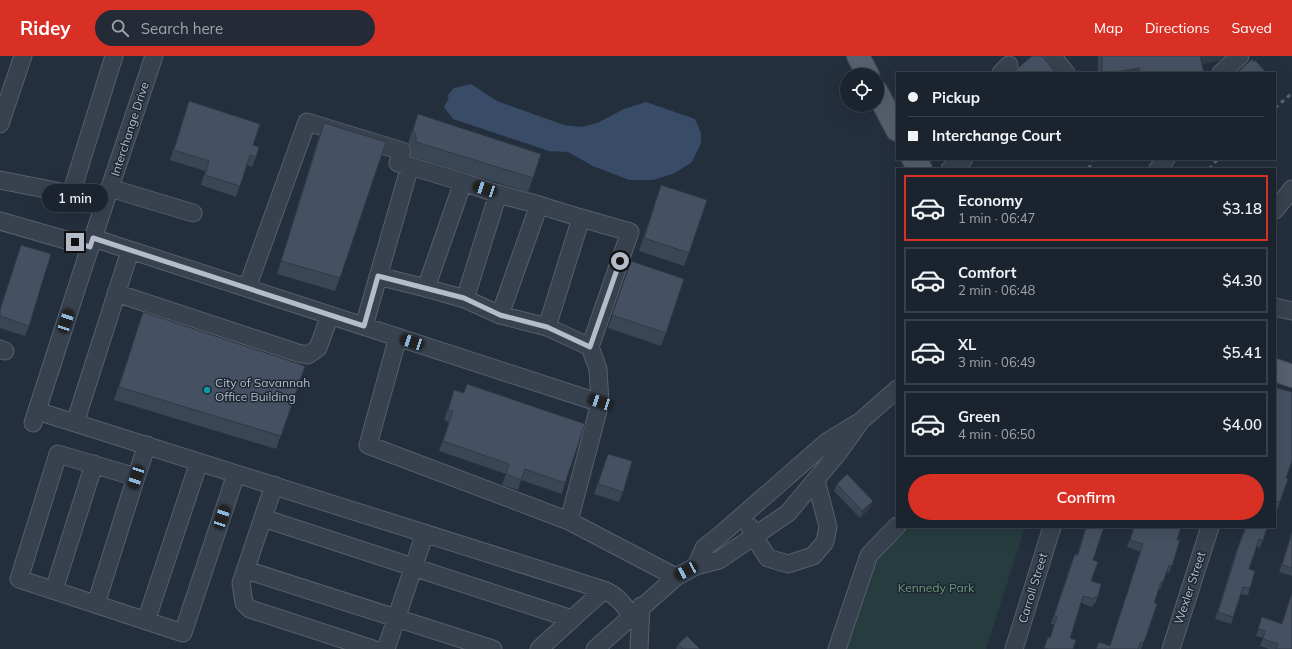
<!DOCTYPE html>
<html lang="en">
<head>
<meta charset="utf-8">
<style>
  body { margin:0; font-family:Mulish,sans-serif; background:#242b36; color:#f1f3f6; height:100vh; display:flex; flex-direction:column; font-size:15px; white-space:nowrap }
  * { box-sizing:border-box; margin:0 }
  p { font-size:13px; color:#a0a4aa }
  .icon { flex:none; width:22px; height:22px; fill:none; stroke:currentColor; stroke-width:2; stroke-linecap:round; stroke-linejoin:round }
  .map { position:relative; flex:1; overflow:hidden }
  .drawer { position:absolute; left:896px; top:112px; width:380px; height:360px; display:flex; flex-direction:column; background:#1b232e; border-radius:0px; box-shadow:0 4px 16px #0002,0 0 0 1px #39404a }
  .drawer>* { flex:none }
  .top-card { position:absolute; left:896px; top:16px; width:380px; height:88px; border-radius:0px; box-shadow:0 4px 16px #0002,0 0 0 1px #39404a; display:grid; align-content:center; height:88px; padding:0 12px; background:#1b232e }
  .controls { position:absolute; left:840px; top:12px; display:grid; gap:8px }
  .controls a { display:grid; place-items:center; width:44px; height:44px; border-radius:50%; background:#1b232e; box-shadow:0 4px 16px #0002,0 0 0 1px #39404a; font-size:20px }
  .end { position:absolute; width:18px; height:18px; margin:-9px; border:5px solid #b4bcc9; background:#111; box-shadow:0 0 0 2px #111 }
  .from { border-radius:50% }
  .bubble { position:absolute; height:28px; border-radius:14px; background:#1b232e; box-shadow:0 4px 16px #0002,0 0 0 1px #39404a; font-size:13px; font-weight:600; line-height:28px; text-align:center }
  .car { position:absolute; width:12px; height:24px; margin:-12px -6px; border-radius:5px; box-shadow:0 0 3px 1px #0007; background:linear-gradient(#222 24%,#8ab4d8 0 40%,#222 0 76%,#8ab4d8 0 86%,#222 0) }
  .top-card b { display:flex; align-items:center; gap:14px; height:38px; font-size:15px }
  .top-card b+b { border-top:1px solid #39404a }
  .top-card i { width:10px; height:10px; background:#f1f3f6 }
  ul { padding:7px 0 0; list-style:none }
  li { display:flex; align-items:center; gap:12px; height:66px; margin:0 8px 6px; padding:0 4px; border:2px solid #39404a; border-radius:0px }
  li div { flex:1 }
  li b { display:block; font-size:15px }
  li em { font-style:normal; font-weight:600 }
  li.selected { border-color:#d93025 }
  li>.icon { width:36px; height:36px; stroke-width:1.5 }
  .primary-button { display:flex; gap:8px; margin-top:auto; padding:8px 12px }
  .primary-button a { flex:1; height:46px; border-radius:24px; background:#d93025; color:#fff; font-size:16px; font-weight:600; line-height:46px; text-align:center }
  header { display:flex; align-items:center; gap:24px; box-sizing:border-box; height:56px; padding:0 20px; background:#d93025; color:#fff }
  header strong { font-size:19px }
  nav { display:flex; gap:22px; margin-inline-start:auto; font-size:14px }
  .search { width:280px; height:36px; background:#242b36; display:flex; align-items:center; gap:10px; box-sizing:border-box; padding:0 14px; border-radius:22px; color:#a0a4aa; font-size:15px }
  .map>svg:first-child { display:block }
  .green { fill:#263c3f }
  .water { fill:#394c67 }
  .lines { fill:none; stroke-linecap:round; stroke-linejoin:round }
  .minor-casing { stroke:#565f6c; stroke-width:19 }
  .major-casing { stroke:#414a57; stroke-width:24 }
  .minor { stroke:#38414e; stroke-width:17 }
  .major { stroke:#56606e; stroke-width:22 }
  .rail { stroke:#5a6575; stroke-width:3; stroke-dasharray:4 4; stroke-linecap:butt }
  .wall { fill:#3b4654 }
  .shaded-wall { fill:#303945 }
  .building { fill:#455162; stroke:#303945 }
  .route { stroke:#b4bcc9; stroke-width:5 }
  .culture-dot { fill:#0f9aa8; stroke:#1d2633; stroke-width:1.5 }
  .labels { text-anchor:middle; stroke-width:3; stroke-linejoin:round; paint-order:stroke }
  .street-label { font-size:12px; fill:#b4bcc9; stroke:#1d2633 }
  .poi-label { font-size:12px; fill:#b4bcc9; stroke:#1d2633; text-anchor:start }
  .park-label { font-size:12px; fill:#6b9a76; stroke:#1d2633 }
</style>
</head>
<body>
<header>
<strong>Ridey</strong>
<div class="search"><svg class="icon" aria-label="search" viewBox="0 0 24 24"><circle cx="10" cy="10" r="6"/><path d="M15 15l6 6"/></svg>Search here</div>
<nav><a>Map</a><a>Directions</a><a>Saved</a></nav>
</header>
<div class="map">
<svg width="1292" height="593" viewBox="0 0 1292 593">
  <rect width="100%" height="100%" fill="#242f3e"/>
  <path class="green" d="M909,471H1025L986,593H846L876,500Z"/>
  <path class="water" d="M471,28L497,45L564,69L582,71L597,67L624,53L646,46L695,63L701,77V87L692,106L675,117L653,124H629L593,110L568,96L549,95L453,63L444,51L449,42L447,40L454,32Z"/>
  <g class="lines">
    <defs>
      <path id="minor" d="M1052,0L1066,17
        M1001,17L1009,9
        M1221,17L1240,0
        M0,68L23,0
        M950,113L964,103
        M1158,113L1166,103
        M0,124L71,138L114,0
        M110,132L193,157
        M1275,154L1292,133
        M0,165L90,191
        M93,182L600,347L569,465L676,521
        M378,220L426,232L463,126L410,110
        M247,232L307,66L402,95L398,107L410,110L364,270
        M426,232L465,243L498,138L463,126
        M116,237L298,297L308,299L318,292L330,259
        M465,243L500,259L539,149L495,137
        M1275,251L1292,255
        M500,259L547,271L581,162L539,149
        M547,271L590,291L630,176L581,162
        M398,281L368,389L569,465
        M590,291L598,313L600,347
        M0,293L5,295
        M37,355L604,534C617,540 624,548 631,560
        M33,367L90,191L154,0
        M75,367L130,195
        M147,389L136,421L58,398L19,523L183,577L236,418
        M274,429L241,527L244,547L250,553L373,593
        M263,462L572,563
        M750,471L754,481L768,502L788,508L813,500L825,486L828,471L816,424
        M696,510L704,492L718,481L828,385L861,365L897,333
        M246,514L493,593
        M54,534L94,408
        M96,548L136,421
        M146,565L199,406
        M386,593L425,477
        M539,593L604,534
        M595,593L676,521L696,510L719,504L788,457L838,397L861,365
        M639,593L641,550
        M837,593L869,499L897,470
        M1014,593L1052,471
        M1171,593L1210,471"/>
      <path id="major" d="M858,0L868,19
        M877,36L897,74
        M913,103L921,113
        M1275,314L1292,320"/>
    </defs>
    <use href="#minor" class="minor-casing"/>
    <use href="#major" class="major-casing"/>
    <use href="#minor" class="minor"/>
    <use href="#major" class="major"/>
    <path class="rail" d="M1275,52L1292,37
      M1089,113L1092,103
      M1209,113L1218,103"/>
  </g>
  <path class="wall" d="M1098,0H1225L1221,4L1202,8L1204,17H1098Z
    M189,45L253,89L256,101L252,111L247,109L236,141L201,129L205,115L170,104Z
    M418,58L533,122L528,136L411,100L412,93L408,87Z
    M324,67L340,222L335,235L277,218L319,80Z
    M661,129L689,197L684,210L639,195Z
    M21,189L29,270L25,280L0,272V253Z
    M631,205L666,277L661,290L608,272Z
    M143,256L305,310L276,393L114,344Z
    M467,328L565,427L562,438L521,424L518,434L502,429L506,418L439,395L449,366L444,364L454,334L464,337Z
    M1275,339L1286,422L1280,446L1278,453H1275Z
    M608,398L623,436L619,446L594,438Z
    M837,428L870,452L860,462L834,435Z
    M1086,471H1104L1093,504L1091,525L1098,540L1095,548L1094,547L1092,551L1081,547L1070,582L1073,593H1044L1048,581L1050,582L1054,568H1051L1072,505L1077,499Z
    M1134,471L1180,484L1169,517L1166,516L1160,534L1158,533L1154,547L1152,563L1141,593H1096L1110,590L1141,496L1127,491Z
    M1243,471H1267L1260,492L1256,490L1249,513L1250,532L1248,539L1241,538L1231,568L1215,563L1236,496L1245,472H1243Z
    M1292,476V520L1279,516Z
    M1262,561L1282,568L1292,593H1269L1260,590L1263,582L1256,580Z
    M678,588L700,593H676Z"/>
  <path class="shaded-wall" d="M1199,0H1225L1221,4L1196,9Z
    M1139,12L1137,17H1109Z
    M873,445L870,452L860,462L862,455Z"/>
  <path class="building" d="M1032,0H1042L1056,17H1012Z
    M1102,0H1200L1204,17H1140L1139,12L1109,17H1102Z
    M1252,3L1254,6L1255,4L1265,15L1264,16V17H1237Z
    M189,45L260,68L253,89L259,91L256,101L250,99L240,130L205,119L209,105L174,94Z
    M418,58L541,98L533,122L416,86V79L413,74Z
    M324,67L386,86L340,222L281,205Z
    M661,129L707,144L689,197L644,182Z
    M21,189L51,198L29,270L0,260V254Z
    M631,205L684,223L666,277L612,259Z
    M143,256L305,310L281,380L119,331Z
    M467,328L585,368L565,427L525,413L521,424L506,418L509,408L443,385L453,355L448,354L454,334L464,337Z
    M1277,332L1292,336V405L1286,422L1288,423L1280,446L1275,445V446V339Z
    M608,398L632,405L623,436L598,428Z
    M847,418L873,445L862,455L837,428Z
    M1086,471H1104L1093,504L1098,506L1091,525L1101,528L1098,540H1096L1095,543L1083,540L1070,582L1076,584L1073,593H1048L1044,592L1048,581L1050,582L1057,561L1054,560L1075,498L1078,499Z
    M1134,471H1181L1177,484H1180L1172,510L1169,509L1163,526H1161L1154,547L1157,548L1152,563L1144,586H1141L1138,593H1096L1099,586L1110,590L1143,488L1130,484Z
    M1246,471H1267L1263,485L1259,483L1249,513L1255,515L1250,532L1243,531L1233,561L1218,556L1239,489Z
    M1292,477V512L1282,509Z
    M1292,536V593H1276L1278,588L1263,583L1265,575L1258,573L1262,561L1282,568Z
    M687,580L700,593H683L678,588Z"/>
  <g class="lines">
    <path class="route" d="M75,186L90,191L93,182L364,270L378,220L464,242L500,259L547,271L590,291L620,205"/>
  </g>
  <circle class="culture-dot" cx="207" cy="334" r="4"/>
  <g class="labels">
    <g class="street-label">
      <text transform="translate(130 73) rotate(-72)" y="4">Interchange Drive</text>
      <text transform="translate(1033 532) rotate(-73)" y="4">Carroll Street</text>
      <text transform="translate(1190 532) rotate(-72)" y="4">Wexler Street</text>
    </g>
    <g class="poi-label">
      <text x="215" y="331">City of Savannah<tspan x="215" dy="14">Office Building</tspan></text>
    </g>
    <g class="park-label">
      <text x="936" y="536">Kennedy Park</text>
    </g>
  </g>
</svg>
<div class="controls">
<a><svg class="icon" aria-label="locate" viewBox="0 0 24 24"><circle cx="12" cy="12" r="6"/><path d="M12 2v4M12 18v4M2 12h4M18 12h4"/></svg></a>
</div>
<i class="end from" style="left:620px;top:205px"></i>
<i class="end" style="left:75px;top:186px"></i>
<div class="bubble" style="left:42px;top:128px;width:66px">1 min</div>
<i class="car" style="left:485px;top:133px;rotate:289deg"></i>
<i class="car" style="left:66px;top:265px;rotate:18deg"></i>
<i class="car" style="left:412px;top:286px;rotate:288deg"></i>
<i class="car" style="left:600px;top:346px;rotate:288deg"></i>
<i class="car" style="left:136px;top:421px;rotate:198deg"></i>
<i class="car" style="left:222px;top:461px;rotate:18deg"></i>
<i class="car" style="left:686px;top:515px;rotate:242deg"></i>
<div class="top-card">
<b><i class="from"></i>Pickup</b>
<b><i></i>Interchange Court</b>
</div>
<section class="drawer">
<ul>
<li class="selected"><svg class="icon" aria-label="car" viewBox="0 0 24 24"><path d="M5 17H2v-5l4-1 3-4h7l3 4 3 1v5h-3M9 17h6M6 11h13"/><circle cx="7" cy="17" r="2"/><circle cx="17" cy="17" r="2"/></svg><div><b>Economy</b><p>1 min · 06:47</p></div><em>$3.18</em></li>
<li><svg class="icon" aria-label="car" viewBox="0 0 24 24"><path d="M5 17H2v-5l4-1 3-4h7l3 4 3 1v5h-3M9 17h6M6 11h13"/><circle cx="7" cy="17" r="2"/><circle cx="17" cy="17" r="2"/></svg><div><b>Comfort</b><p>2 min · 06:48</p></div><em>$4.30</em></li>
<li><svg class="icon" aria-label="car" viewBox="0 0 24 24"><path d="M5 17H2v-5l4-1 3-4h7l3 4 3 1v5h-3M9 17h6M6 11h13"/><circle cx="7" cy="17" r="2"/><circle cx="17" cy="17" r="2"/></svg><div><b>XL</b><p>3 min · 06:49</p></div><em>$5.41</em></li>
<li><svg class="icon" aria-label="car" viewBox="0 0 24 24"><path d="M5 17H2v-5l4-1 3-4h7l3 4 3 1v5h-3M9 17h6M6 11h13"/><circle cx="7" cy="17" r="2"/><circle cx="17" cy="17" r="2"/></svg><div><b>Green</b><p>4 min · 06:50</p></div><em>$4.00</em></li>
</ul>
<div class="primary-button"><a>Confirm</a></div>
</section>
</div>
</body>
</html>
